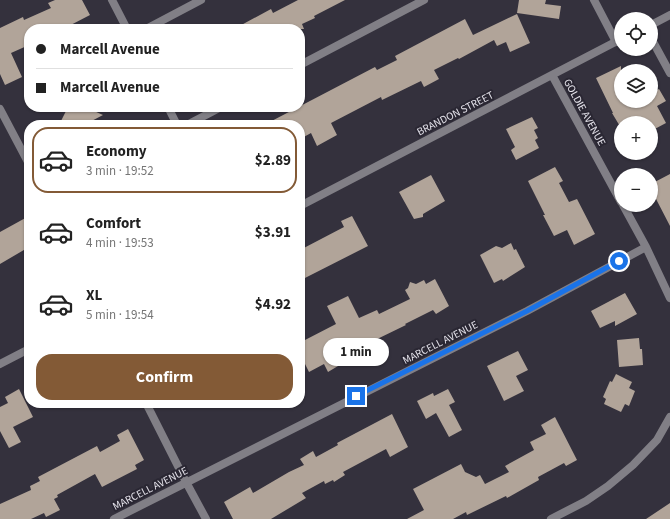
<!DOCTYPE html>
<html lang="en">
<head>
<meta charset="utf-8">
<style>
  body { margin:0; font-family:"Source Sans 3",sans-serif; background:#f6f6f6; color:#222; height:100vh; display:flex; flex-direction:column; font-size:15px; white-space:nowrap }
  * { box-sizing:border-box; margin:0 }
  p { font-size:13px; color:#767676 }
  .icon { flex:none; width:22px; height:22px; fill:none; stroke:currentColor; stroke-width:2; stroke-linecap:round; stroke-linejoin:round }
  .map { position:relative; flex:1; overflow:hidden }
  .sheet { position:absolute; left:24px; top:120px; width:281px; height:288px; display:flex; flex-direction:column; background:#fff; border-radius:16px; box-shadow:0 1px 3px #0004 }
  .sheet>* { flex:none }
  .guide { position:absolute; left:24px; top:24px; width:281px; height:88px; border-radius:16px; box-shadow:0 1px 3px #0004; display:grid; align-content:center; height:88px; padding:0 12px; background:#fff }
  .buttons { position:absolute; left:614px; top:12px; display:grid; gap:8px }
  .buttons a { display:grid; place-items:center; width:44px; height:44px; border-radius:50%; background:#fff; box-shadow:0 1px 3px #0004; font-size:20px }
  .end { position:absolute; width:18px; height:18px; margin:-9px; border:5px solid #1a73e8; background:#fff; box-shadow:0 0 0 2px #fff }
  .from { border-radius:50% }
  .bubble { position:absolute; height:28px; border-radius:14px; background:#fff; box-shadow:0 1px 3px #0004; font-size:13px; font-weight:700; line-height:28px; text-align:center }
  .guide b { display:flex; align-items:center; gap:14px; height:38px; font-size:15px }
  .guide b+b { border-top:1px solid #e0e0e0 }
  .guide i { width:10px; height:10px; background:#222 }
  ul { padding:7px 0 0; list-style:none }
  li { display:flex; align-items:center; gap:12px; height:66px; margin:0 8px 6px; padding:0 4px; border:2px solid transparent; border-radius:16px }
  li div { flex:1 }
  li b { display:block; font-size:15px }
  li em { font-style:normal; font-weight:700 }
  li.active { border-color:#835a36 }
  li>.icon { width:36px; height:36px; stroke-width:1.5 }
  .action { display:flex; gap:8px; margin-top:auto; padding:8px 12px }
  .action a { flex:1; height:46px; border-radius:16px; background:#835a36; color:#fff; font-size:16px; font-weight:700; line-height:46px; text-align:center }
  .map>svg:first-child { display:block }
  .building { fill:#b1a499 }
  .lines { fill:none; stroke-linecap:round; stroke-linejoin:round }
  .lane { stroke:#817f86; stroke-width:8 }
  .street { stroke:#817f86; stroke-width:8 }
  .route { stroke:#1a73e8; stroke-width:5 }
  .labels { text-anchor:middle; stroke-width:4; stroke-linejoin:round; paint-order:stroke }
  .street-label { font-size:11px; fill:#e5e3eb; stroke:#2a2733 }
</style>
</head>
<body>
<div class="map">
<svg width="670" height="519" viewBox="0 0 670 519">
  <rect width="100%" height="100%" fill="#34313d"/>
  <path class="building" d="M55,0H82L90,15L63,29H29V45L11,53L22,77L5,85L0,74V28L23,17L24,20L51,8L48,3Z
    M298,0H345L314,16L315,18L302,24L304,29H234L271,9L273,13Z
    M519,0H546L545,4L561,6L559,19L517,13Z
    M517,14L530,43L510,52L506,42L497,46L494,40L459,59L458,58L434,70L439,79L424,87L421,81L382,100L381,97L331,123L337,135L317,146L311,133L302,138L300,133V125H264L375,67L377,70L397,60L395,56L465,19L473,35Z
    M621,66V101H651V93L659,89L666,101L657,106L666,123L651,131V123H642L639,119L631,123H621V128L612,113H613L596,78Z
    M68,107H85L103,115L84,125H59Z
    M532,117L538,128L534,130L538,138L535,140L539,148L516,160L511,150L515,147L506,129Z
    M555,167L563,181L559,183L569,202L577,199L595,234L574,245L567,230L554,236L543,215H545L528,181Z
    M670,174V226L655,197L651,200V184Z
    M431,175L445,201L423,214V217L414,219L399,192Z
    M29,216V247L0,264V232Z
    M352,216L368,246L303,279L300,272V250L344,227L341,221Z
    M511,243L514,250L516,249L525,267L503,281L502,279L494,283L480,255L496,246L502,248Z
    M435,279L449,306L436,314L433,310L405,324L406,325L371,342L374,347L364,352L363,351L328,372L324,364L309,372L300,354V348L304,345L305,340L336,324L327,306L348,296L359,318L377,310L379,314L410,299L405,290L408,288L410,282L416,284L424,280L426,284Z
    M625,293L637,314L615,326V321L600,328L591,311Z
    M639,338L640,349H642L643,365L619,367L617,340Z
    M518,351L528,370L516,376L524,391L504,401L487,366Z
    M616,374L632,382L629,388L635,391L629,406L625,404L621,412L604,404L606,399L603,397L610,381L612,382Z
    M19,389L33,417L13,427L21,442L9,448L0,431V407L8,403L5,397Z
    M448,389L455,402L449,405L462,430L449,437L436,413L426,419L417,401L433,393L434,396Z
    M392,414L408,447L390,457L386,449L343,472L345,475L334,482L333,480L325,484L324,481L302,493L306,498L271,519H233L224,502L250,487L253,493L289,472L304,465L300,459L313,451L316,457L338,445L337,443Z
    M555,417L577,460L566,466L564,463L538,477L539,480L507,498L506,496L467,515L466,512L453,519H407L424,510L413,489L461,464L465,472L476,477L480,475L485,484L509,472L505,466L534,450L530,442L546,434L541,425Z
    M128,429L144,460L135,465L137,469L102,487L95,474L57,495L58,497L54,499L60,510L46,517L44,513L31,519H0V504L31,490L30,486L40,481L38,477L97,446L100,452L120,441L117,435Z
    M670,503V519H646Z"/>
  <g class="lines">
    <path class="lane" d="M594,0L616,42
      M146,29L201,0
      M651,38L670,73"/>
    <path class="street" d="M112,0L127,29
      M651,25L670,15
      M300,65L424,0
      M552,75L621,202
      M168,107L177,125
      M0,109L29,164
      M187,125L221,107
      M623,205L646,247L670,298
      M300,206L621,39
      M0,364L29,349
      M146,403L186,482L206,519
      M114,519L527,311L646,247
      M551,519L586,501L608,486L633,465L657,440L670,417"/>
  </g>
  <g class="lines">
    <path class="route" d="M356,396L527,311L619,261"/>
  </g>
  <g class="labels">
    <g class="street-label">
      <text transform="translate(585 112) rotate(61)" y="4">GOLDIE AVENUE</text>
      <text transform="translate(455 113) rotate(-27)" y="4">BRANDON STREET</text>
      <text transform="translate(440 342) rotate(-27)" y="4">MARCELL AVENUE</text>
      <text transform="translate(150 488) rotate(-27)" y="4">MARCELL AVENUE</text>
    </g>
  </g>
</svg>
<div class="buttons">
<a><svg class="icon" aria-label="locate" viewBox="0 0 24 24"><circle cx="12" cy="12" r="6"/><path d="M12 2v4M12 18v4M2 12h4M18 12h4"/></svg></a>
<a><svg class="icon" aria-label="layers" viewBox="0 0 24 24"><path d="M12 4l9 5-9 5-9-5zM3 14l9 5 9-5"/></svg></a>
<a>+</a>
<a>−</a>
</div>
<i class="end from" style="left:619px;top:261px"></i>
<i class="end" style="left:356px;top:396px"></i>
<div class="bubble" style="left:323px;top:338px;width:66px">1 min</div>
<div class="guide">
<b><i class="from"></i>Marcell Avenue</b>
<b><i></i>Marcell Avenue</b>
</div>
<section class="sheet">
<ul>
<li class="active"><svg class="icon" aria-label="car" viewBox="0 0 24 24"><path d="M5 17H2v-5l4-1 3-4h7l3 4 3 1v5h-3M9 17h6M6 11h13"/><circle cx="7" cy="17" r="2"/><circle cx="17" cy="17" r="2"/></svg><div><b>Economy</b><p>3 min · 19:52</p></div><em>$2.89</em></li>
<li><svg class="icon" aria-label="car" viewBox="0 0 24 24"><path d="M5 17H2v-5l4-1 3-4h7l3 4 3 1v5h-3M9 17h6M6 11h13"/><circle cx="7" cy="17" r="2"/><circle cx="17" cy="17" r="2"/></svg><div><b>Comfort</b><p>4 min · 19:53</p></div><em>$3.91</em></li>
<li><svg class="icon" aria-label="car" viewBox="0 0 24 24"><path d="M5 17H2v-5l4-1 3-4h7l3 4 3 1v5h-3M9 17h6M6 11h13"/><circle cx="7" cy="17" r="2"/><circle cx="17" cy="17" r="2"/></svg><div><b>XL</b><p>5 min · 19:54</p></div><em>$4.92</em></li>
</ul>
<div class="action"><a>Confirm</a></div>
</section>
</div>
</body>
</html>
